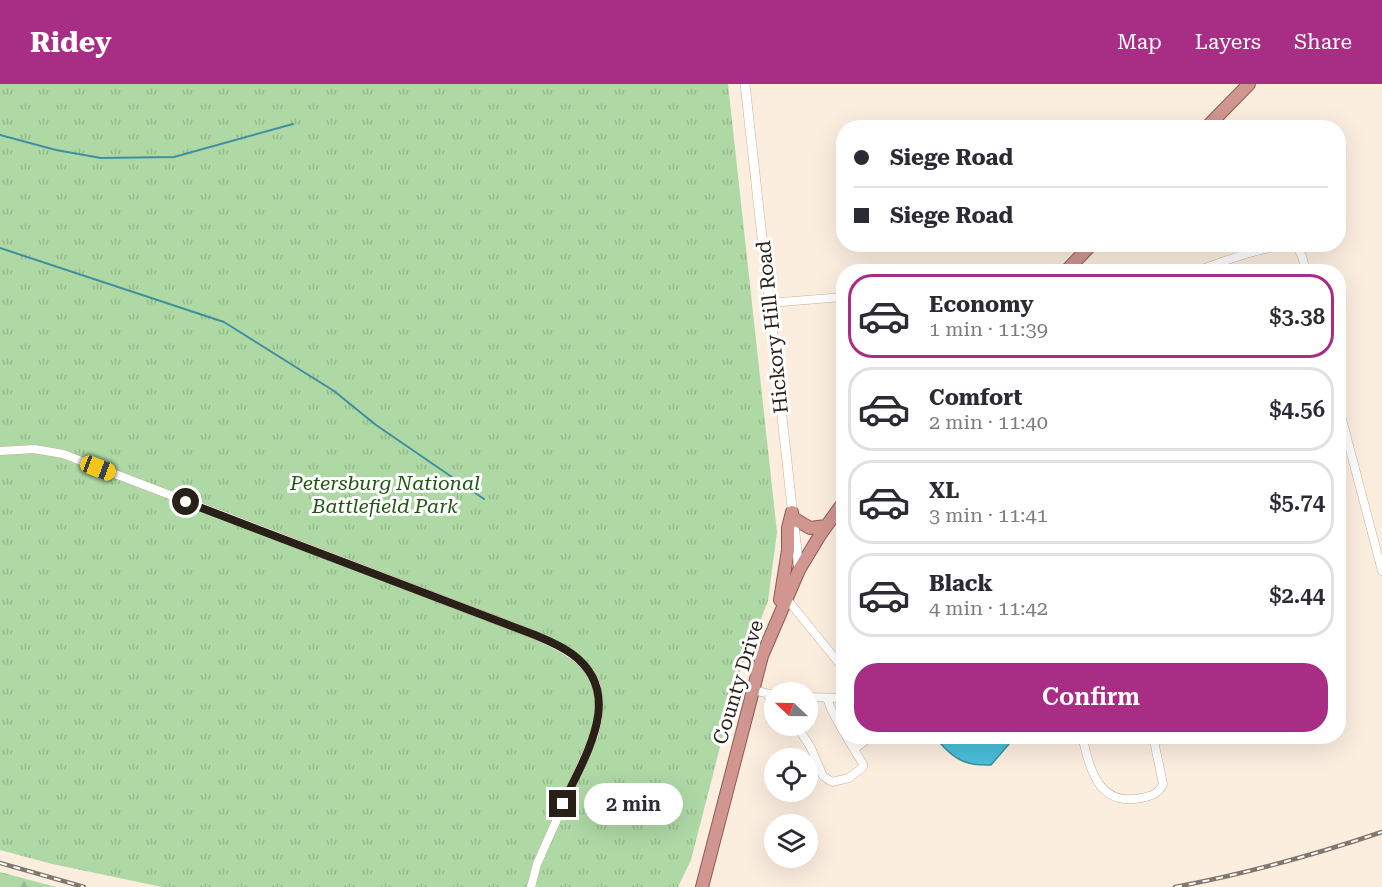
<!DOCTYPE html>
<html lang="en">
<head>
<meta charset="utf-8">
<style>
  body { margin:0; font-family:"Roboto Serif",serif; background:#f2f2f3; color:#2b2b33; height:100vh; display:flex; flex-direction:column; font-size:22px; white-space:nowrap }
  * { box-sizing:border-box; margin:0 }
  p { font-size:20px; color:#7c7c81 }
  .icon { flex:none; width:33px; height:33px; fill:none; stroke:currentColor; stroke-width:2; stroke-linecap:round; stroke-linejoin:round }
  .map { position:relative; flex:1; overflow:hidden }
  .side { position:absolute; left:836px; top:180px; width:510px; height:480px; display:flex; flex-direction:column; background:#fff; border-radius:24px; box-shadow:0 6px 24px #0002 }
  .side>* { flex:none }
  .hud { position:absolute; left:836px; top:36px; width:510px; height:132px; border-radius:24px; box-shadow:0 6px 24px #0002; display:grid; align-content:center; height:132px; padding:0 18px; background:#fff }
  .needle { width:39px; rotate:292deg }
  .controls { position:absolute; left:764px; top:598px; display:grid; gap:12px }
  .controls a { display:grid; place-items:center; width:54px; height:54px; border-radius:50%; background:#fff; box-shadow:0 6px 24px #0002; font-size:30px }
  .end { position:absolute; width:27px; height:27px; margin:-14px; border:8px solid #292017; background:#fff; box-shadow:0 0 0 3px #fff }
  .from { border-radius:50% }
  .bubble { position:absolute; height:42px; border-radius:21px; background:#fff; box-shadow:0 6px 24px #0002; font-size:20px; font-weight:600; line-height:42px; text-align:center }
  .car { position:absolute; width:18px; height:36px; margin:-18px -9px; border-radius:8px; box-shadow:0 0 4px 2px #0007; background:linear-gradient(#f5c518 24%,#345 0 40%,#f5c518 0 76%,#345 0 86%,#f5c518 0) }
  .hud b { display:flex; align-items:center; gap:21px; height:57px; font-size:22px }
  .hud b+b { border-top:2px solid #e1e1e2 }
  .hud i { width:15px; height:15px; background:#2b2b33 }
  ul { padding:10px 0 0; list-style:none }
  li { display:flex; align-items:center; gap:18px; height:84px; margin:0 12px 9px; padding:0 6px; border:3px solid #e1e1e2; border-radius:24px }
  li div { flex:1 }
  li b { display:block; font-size:22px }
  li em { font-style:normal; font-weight:600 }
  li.on { border-color:#a72e84 }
  li>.icon { width:54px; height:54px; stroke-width:1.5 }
  .action { display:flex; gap:12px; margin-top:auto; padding:12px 18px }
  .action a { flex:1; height:69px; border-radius:24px; background:#a72e84; color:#fff; font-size:24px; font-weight:600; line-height:69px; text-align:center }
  header { display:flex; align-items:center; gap:36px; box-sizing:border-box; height:84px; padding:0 30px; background:#a72e84; color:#fff }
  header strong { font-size:28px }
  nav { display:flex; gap:33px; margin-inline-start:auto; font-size:21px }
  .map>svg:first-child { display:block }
  .forest { fill:url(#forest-firs) }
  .park { fill:url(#park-tufts) }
  .water { fill:#49beda; stroke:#3f8fa0; stroke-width:1.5 }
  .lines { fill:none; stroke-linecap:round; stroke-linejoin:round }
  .stream { stroke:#3f8fa0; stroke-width:2 }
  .minor-casing { stroke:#c7b098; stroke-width:9 }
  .tertiary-casing { stroke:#c7b098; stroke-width:10 }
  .trunk-casing { stroke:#8e5b53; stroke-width:14 }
  .minor { stroke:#fff; stroke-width:8 }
  .tertiary { stroke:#fff; stroke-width:9 }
  .trunk { stroke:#d0968f; stroke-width:12 }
  .rail-casing { stroke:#82776c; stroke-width:4.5 }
  .rail { stroke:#fff; stroke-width:2; stroke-dasharray:7; stroke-linecap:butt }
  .route { stroke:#292017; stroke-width:8 }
  .labels { text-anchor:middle; stroke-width:6; stroke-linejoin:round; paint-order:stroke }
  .street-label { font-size:20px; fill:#292017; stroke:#fff }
  .park-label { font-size:20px; font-style:italic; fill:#215513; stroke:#fff }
</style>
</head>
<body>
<header>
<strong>Ridey</strong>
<nav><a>Map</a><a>Layers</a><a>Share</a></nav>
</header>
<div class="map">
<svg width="1382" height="803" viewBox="0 0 1382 803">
  <defs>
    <pattern id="forest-firs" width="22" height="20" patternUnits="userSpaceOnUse" patternTransform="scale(1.5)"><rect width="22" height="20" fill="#aed9a5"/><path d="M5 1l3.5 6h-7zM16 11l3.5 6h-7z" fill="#96ba8d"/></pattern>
    <pattern id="park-tufts" width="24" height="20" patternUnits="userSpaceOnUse" patternTransform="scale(1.5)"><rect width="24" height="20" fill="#aed9a5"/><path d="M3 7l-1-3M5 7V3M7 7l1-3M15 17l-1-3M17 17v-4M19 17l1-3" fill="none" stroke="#96ba8d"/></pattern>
  </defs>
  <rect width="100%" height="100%" fill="#fceedf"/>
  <path class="forest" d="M0,788L56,803H0Z"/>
  <path class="park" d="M0,0H728L777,448L768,517L738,593L691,776L678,803H162L52,780L0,766Z"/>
  <path class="water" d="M941,653V652L1015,653L991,681C967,682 955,676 940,659Z"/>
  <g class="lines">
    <path class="stream" d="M0,51L56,66L101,74L174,73L293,40
      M0,164L224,238L334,307L376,341L484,415"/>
    <defs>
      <path id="minor" d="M1192,188C1211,183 1284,152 1298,165C1303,171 1304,180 1306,188
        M769,219L843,213
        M1338,320L1382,487
        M0,367L34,365L63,370L535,551C585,574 611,592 594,652L537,780L531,803
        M786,514L843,584
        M753,606L774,611
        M767,610L774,621
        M807,613L843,614
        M827,614L831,625L843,647
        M797,642L811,664L823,692L832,698L849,694L863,683V680L846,652
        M1082,652C1090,685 1098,723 1141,714C1151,712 1159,710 1163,700L1153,652
        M854,665L872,652"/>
      <path id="tertiary" d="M745,0L799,486"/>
      <path id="trunk" d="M1206,44L1249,0
        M1065,188L1092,160
        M793,434L810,444L826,442
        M780,516L788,466V444L792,428
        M702,803L762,572L799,486L820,451L843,419"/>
    </defs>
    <use href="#minor" class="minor-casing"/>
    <use href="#tertiary" class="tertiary-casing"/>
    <use href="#trunk" class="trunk-casing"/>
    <use href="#minor" class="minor"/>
    <use href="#tertiary" class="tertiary"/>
    <use href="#trunk" class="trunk"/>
    <defs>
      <path id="rail" d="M0,779L84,803
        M1175,803C1245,790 1314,771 1382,748"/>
    </defs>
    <use href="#rail" class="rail-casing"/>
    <use href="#rail" class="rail"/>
  </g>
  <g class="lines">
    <path class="route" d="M186,418L535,551C547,556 561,562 572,570C627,610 584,673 563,720"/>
  </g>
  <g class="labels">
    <g class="street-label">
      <text transform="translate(772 243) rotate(-96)" y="7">Hickory Hill Road</text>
      <text transform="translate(738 598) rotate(-73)" y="7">County Drive</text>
    </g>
    <g class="park-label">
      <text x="385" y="406">Petersburg National<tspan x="385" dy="23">Battlefield Park</tspan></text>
    </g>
  </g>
</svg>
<div class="controls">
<a><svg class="needle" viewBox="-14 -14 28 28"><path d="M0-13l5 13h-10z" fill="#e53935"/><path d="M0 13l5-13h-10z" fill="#7c7c81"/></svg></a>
<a><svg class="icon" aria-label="locate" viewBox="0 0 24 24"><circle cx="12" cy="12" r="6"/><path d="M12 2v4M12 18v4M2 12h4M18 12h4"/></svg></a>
<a><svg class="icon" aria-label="layers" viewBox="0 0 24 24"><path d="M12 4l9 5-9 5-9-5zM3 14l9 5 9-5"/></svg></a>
</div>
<i class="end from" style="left:186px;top:418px"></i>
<i class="end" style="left:563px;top:720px"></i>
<div class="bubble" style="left:584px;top:699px;width:99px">2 min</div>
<i class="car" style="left:98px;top:384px;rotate:111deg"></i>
<div class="hud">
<b><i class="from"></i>Siege Road</b>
<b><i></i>Siege Road</b>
</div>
<section class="side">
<ul>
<li class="on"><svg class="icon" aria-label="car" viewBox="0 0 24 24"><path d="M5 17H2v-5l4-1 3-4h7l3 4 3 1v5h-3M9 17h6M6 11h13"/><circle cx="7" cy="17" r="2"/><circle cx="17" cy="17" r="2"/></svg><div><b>Economy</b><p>1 min · 11:39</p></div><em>$3.38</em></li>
<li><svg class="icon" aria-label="car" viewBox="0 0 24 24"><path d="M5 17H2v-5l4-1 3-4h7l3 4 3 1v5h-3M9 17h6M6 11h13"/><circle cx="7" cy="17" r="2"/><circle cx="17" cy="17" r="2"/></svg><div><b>Comfort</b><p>2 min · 11:40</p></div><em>$4.56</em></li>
<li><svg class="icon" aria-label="car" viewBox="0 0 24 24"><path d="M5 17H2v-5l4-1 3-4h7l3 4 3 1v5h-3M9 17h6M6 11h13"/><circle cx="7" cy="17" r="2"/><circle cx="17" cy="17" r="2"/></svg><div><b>XL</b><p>3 min · 11:41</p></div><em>$5.74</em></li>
<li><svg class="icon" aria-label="car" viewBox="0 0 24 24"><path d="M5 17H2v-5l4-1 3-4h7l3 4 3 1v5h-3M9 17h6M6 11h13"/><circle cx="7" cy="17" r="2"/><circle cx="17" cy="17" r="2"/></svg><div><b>Black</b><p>4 min · 11:42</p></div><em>$2.44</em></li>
</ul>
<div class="action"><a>Confirm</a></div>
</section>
</div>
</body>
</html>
